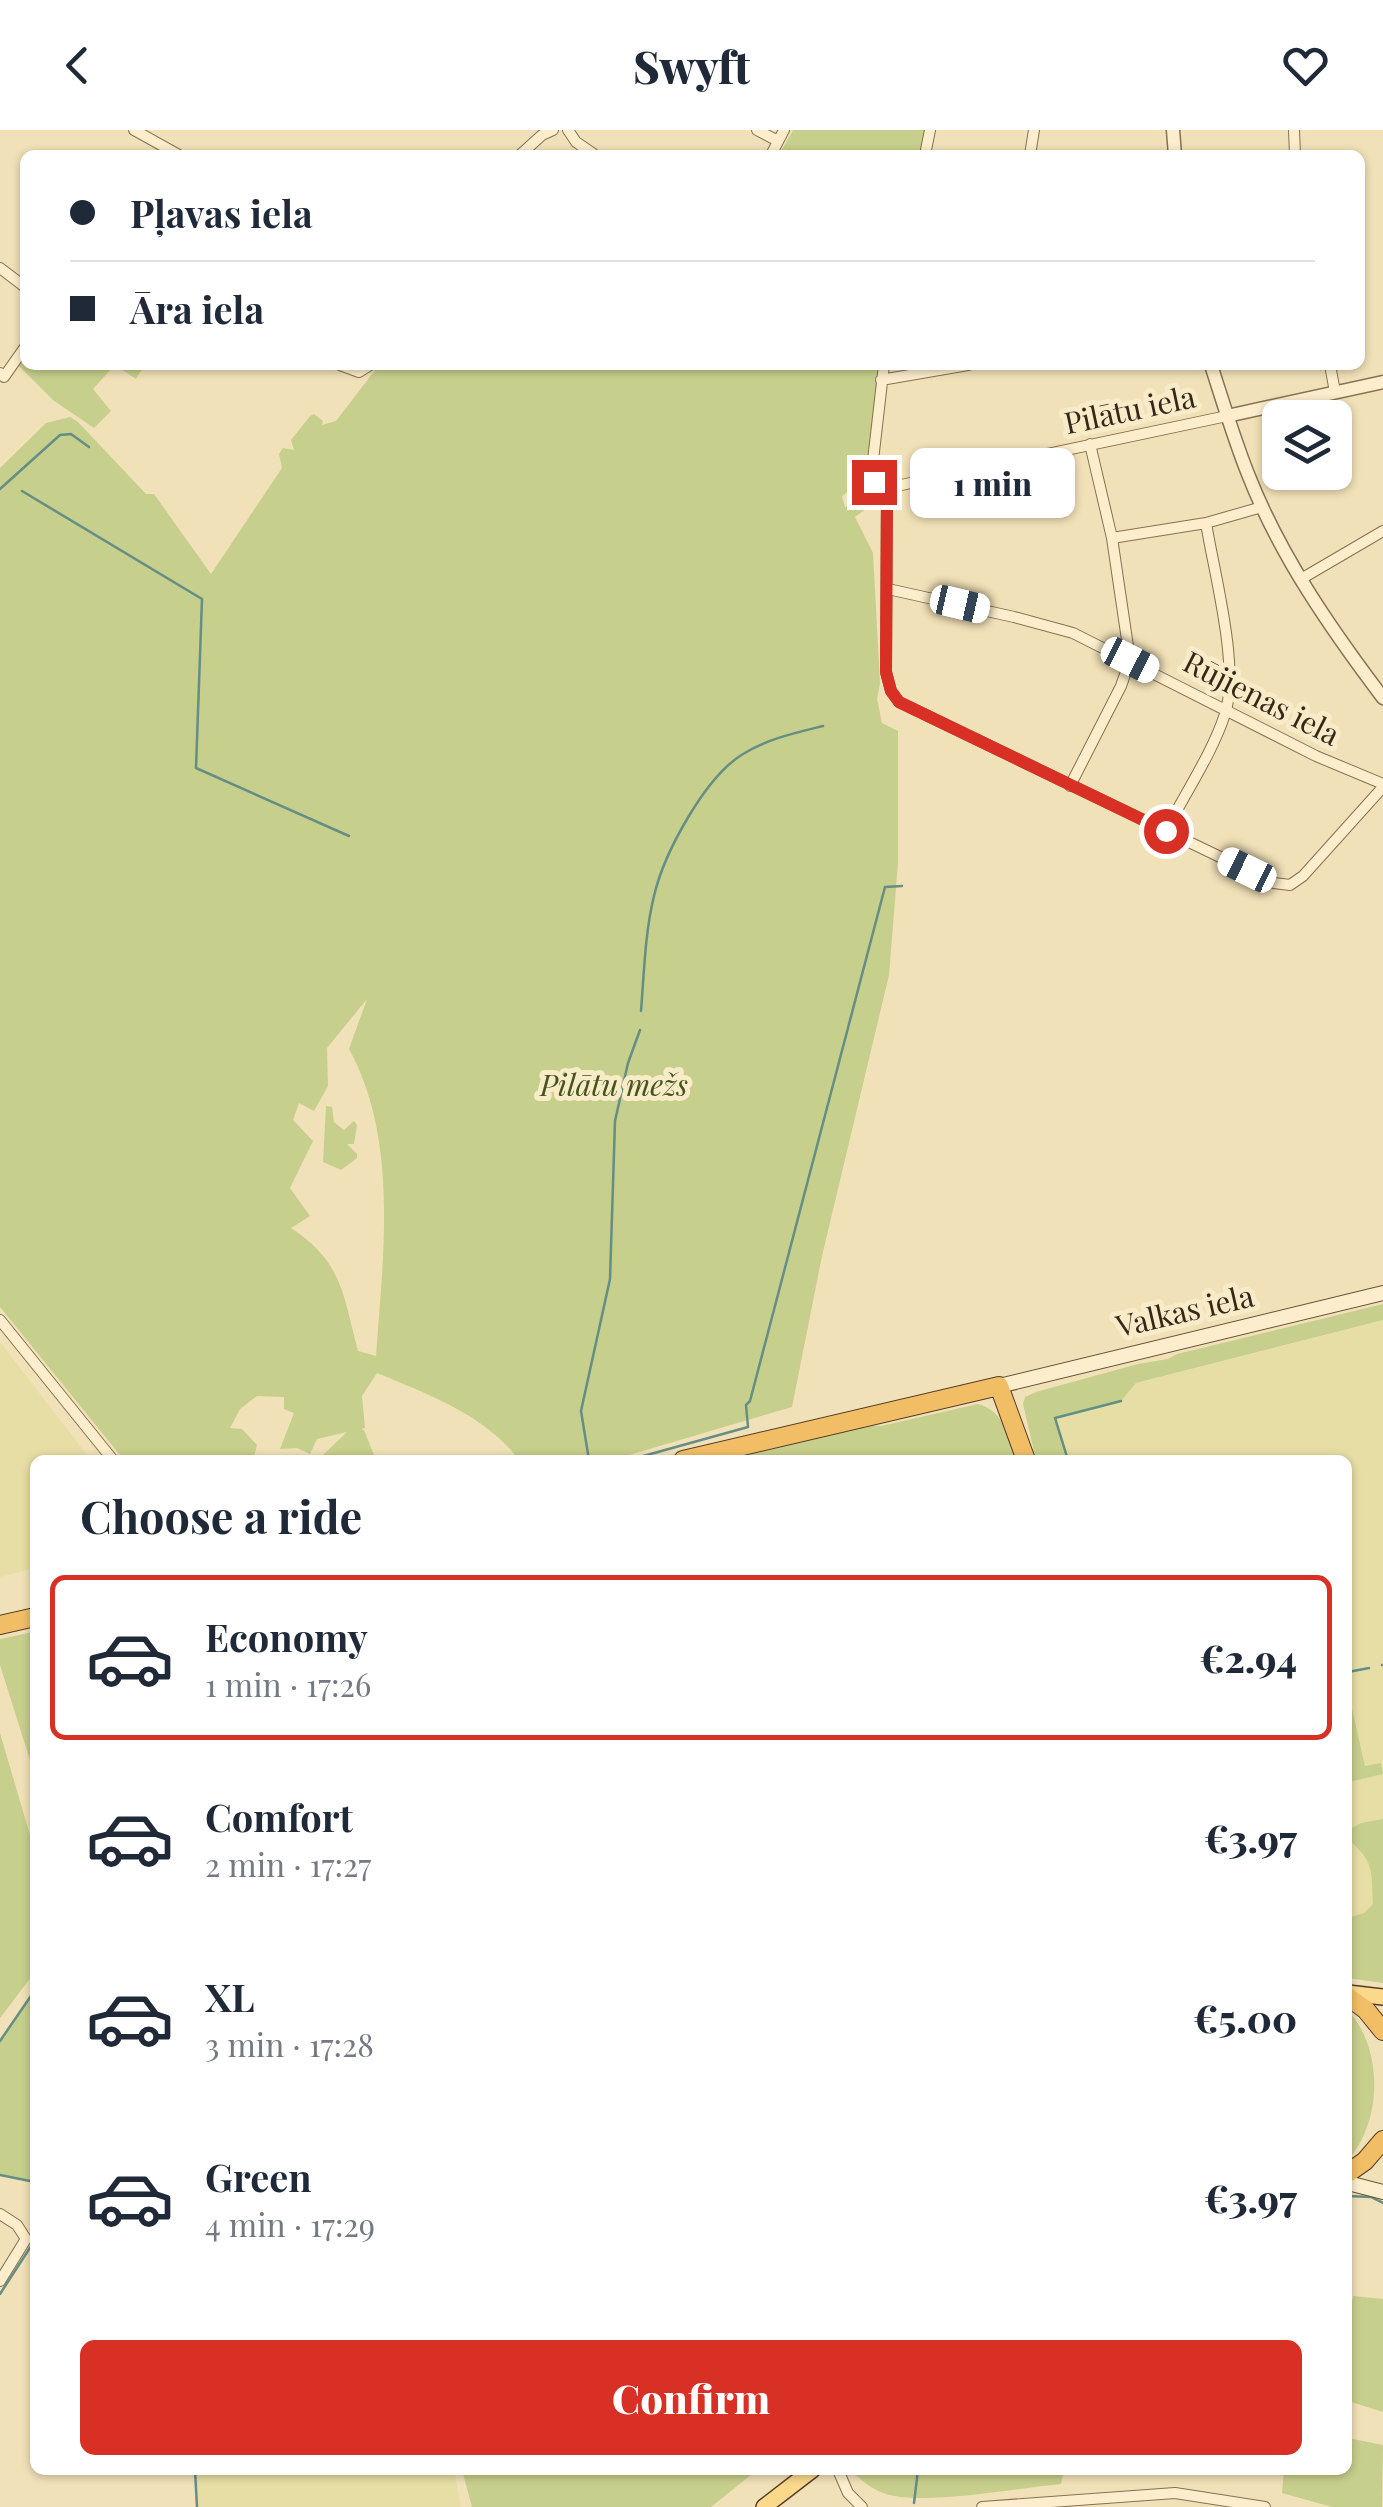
<!DOCTYPE html>
<html lang="en">
<head>
<meta charset="utf-8">
<style>
  body { margin:0; font-family:"Playfair Display",serif; background:#f2f2f3; color:#1f2937; height:100vh; display:flex; flex-direction:column; font-size:38px; white-space:nowrap }
  * { box-sizing:border-box; margin:0 }
  p { font-size:32px; color:#747a83 }
  .icon { flex:none; width:55px; height:55px; fill:none; stroke:currentColor; stroke-width:2; stroke-linecap:round; stroke-linejoin:round }
  .map { position:relative; flex:1; overflow:hidden }
  .drawer { position:absolute; left:30px; top:1325px; width:1322px; height:1020px; display:flex; flex-direction:column; background:#fff; border-radius:15px; box-shadow:0 2px 8px #0004 }
  .drawer>* { flex:none }
  .hud { position:absolute; left:20px; top:20px; width:1345px; height:220px; border-radius:15px; box-shadow:0 2px 8px #0004; display:grid; align-content:center; height:220px; padding:0 50px; background:#fff }
  .tools { position:absolute; left:1262px; top:270px; display:grid; gap:20px }
  .tools a { display:grid; place-items:center; width:90px; height:90px; border-radius:15px; background:#fff; box-shadow:0 2px 8px #0004; font-size:50px }
  .end { position:absolute; width:45px; height:45px; margin:-22px; border:12px solid #d93025; background:#fff; box-shadow:0 0 0 5px #fff }
  .from { border-radius:50% }
  .bubble { position:absolute; height:70px; border-radius:15px; background:#fff; box-shadow:0 2px 8px #0004; font-size:32px; font-weight:800; line-height:70px; text-align:center }
  .car { position:absolute; width:30px; height:60px; margin:-30px -15px; border-radius:12px; box-shadow:0 0 8px 2px #0007; background:linear-gradient(#fff 24%,#345 0 40%,#fff 0 76%,#345 0 86%,#fff 0) }
  .hud b { display:flex; align-items:center; gap:35px; height:95px; font-size:38px }
  .hud b+b { border-top:2px solid #e0e1e3 }
  .hud i { width:25px; height:25px; background:#1f2937 }
  ul { padding:0; list-style:none }
  li { display:flex; align-items:center; gap:30px; height:165px; margin:0 20px 15px; padding:0 30px; border:5px solid transparent; border-radius:15px }
  li div { flex:1 }
  li b { display:block; font-size:38px }
  li em { font-style:normal; font-weight:800 }
  li.selected { border-color:#d93025 }
  li>.icon { width:90px; height:90px; stroke-width:1.5 }
  h2 { padding:0 50px; font-size:45px; line-height:120px }
  .cta { display:flex; gap:20px; margin-top:auto; padding:20px 50px }
  .cta a { flex:1; height:115px; border-radius:15px; background:#d93025; color:#fff; font-size:40px; font-weight:800; line-height:115px; text-align:center }
  header { display:flex; justify-content:space-between; align-items:center; height:130px; padding:0 50px; background:#fff; font-size:45px; font-weight:800 }
  .map>svg:first-child { display:block }
  .farmland { fill:#e7dea5 }
  .green { fill:#c7cf8c; fill-rule:evenodd }
  .lines { fill:none; stroke-linecap:round; stroke-linejoin:round }
  .stream { stroke:#658e85; stroke-width:2.5 }
  .minor-casing { stroke:#887052; stroke-width:12 }
  .tertiary-casing { stroke:#887052; stroke-width:15 }
  .secondary-casing { stroke:#6a5136; stroke-width:16 }
  .primary-casing { stroke:#553d28; stroke-width:18 }
  .trunk-casing { stroke:#553d28; stroke-width:20 }
  .minor { stroke:#fceecc; stroke-width:10 }
  .tertiary { stroke:#fceecc; stroke-width:12 }
  .secondary { stroke:#fceecc; stroke-width:14 }
  .primary { stroke:#fad98b; stroke-width:15 }
  .trunk { stroke:#f2be65; stroke-width:18 }
  .route { stroke:#d93025; stroke-width:12 }
  .labels { text-anchor:middle; stroke-width:10; stroke-linejoin:round; paint-order:stroke }
  .street-label { font-size:30px; fill:#362719; stroke:#f8ebc8 }
  .park-label { font-size:30px; font-style:italic; fill:#45541e; stroke:#f8ebc8 }
</style>
</head>
<body>
<header><svg class="icon" aria-label="back" viewBox="0 0 24 24"><path d="M15 5l-7 7 7 7"/></svg>Swyft<svg class="icon" aria-label="heart" viewBox="0 0 24 24"><path d="M12 20l-8-8c-3-5 5-10 8-4 3-6 11-1 8 4z"/></svg></header>
<div class="map">
<svg width="1383" height="2377" viewBox="0 0 1383 2377">
  <rect width="100%" height="100%" fill="#f1e1b8"/>
  <path class="farmland" d="M1383,1190V1812L1348,1837V1330H1060L1044,1277Z
    M0,1212L91,1330H35V1438L0,1447Z
    M195,2340H454L461,2377H197Z"/>
  <path class="green" d="M793,0H925L921,25H779Z
    M25,229V235H136L142,239L136,249L115,235L93,259L111,281L94,298L53,270L19,236Z
    M379,235H881L864,351L842,366L845,377L872,364L883,377H869L855,387L873,423L880,553L877,569L882,593L898,601V733L889,845L822,1126L792,1277L612,1330H519C486,1285 427,1264 377,1243L362,1266L365,1298L361,1299L364,1300L376,1330H318L347,1302L317,1309L310,1324L297,1318L280,1319L294,1283L284,1279V1267L257,1266L240,1279L230,1298L242,1299L257,1315L254,1327L262,1330H124L0,1177V338L46,293L70,287L78,292L146,364H154L211,444L282,338L279,324L283,318L294,320L291,310L310,286L314,284L323,291L322,295L336,291ZM367,869L349,919C399,1010 383,1126 376,1226L358,1221C343,1165 343,1132 291,1098L310,1086L290,1058L313,1011L293,990L299,973L314,981L328,956L327,918Z
    M326,976L332,977L334,992L344,1000L354,991L357,995L354,1014H347L357,1024V1028L341,1040L323,1032Z
    M1383,1174V1190L1136,1253L1121,1271L1056,1288L1068,1330H1036L1023,1274L1025,1267L1036,1262L1138,1234L1168,1229L1177,1224Z
    M978,1274C1004,1281 1009,1306 1016,1330H721L867,1295L881,1296Z
    M33,1502L35,1510V1646L0,1535V1509Z
    M1348,1575H1351L1365,1636L1381,1633L1383,1644L1348,1652Z
    M0,1603L35,1722V1842L0,1888Z
    M1383,1689V1853L1348,1848V1788L1364,1783L1373,1774C1371,1739 1375,1733 1348,1709V1700L1361,1693Z
    M35,1860V2052L0,2045V1911Z
    M1348,1880C1383,1919 1383,1990 1348,2030Z
    M1353,2166L1383,2169V2282L1348,2271V2194Z
    M1348,2308L1383,2315L1382,2377H1332L1282,2363L1284,2340H1348Z
    M462,2340H757L711,2377H472Z
    M855,2340H1064L1061,2354C1019,2358 923,2376 886,2364C873,2360 864,2352 853,2343Z"/>
  <g class="lines">
    <path class="stream" d="M0,359L60,305L71,304L89,317
      M22,361L202,469L196,638L349,706
      M641,881C644,844 645,802 654,766C664,723 705,647 743,624C767,609 795,603 823,596
      M589,1330L581,1281L610,1149L615,991L628,933L640,900
      M629,1330L748,1297L746,1275L750,1271L885,757L902,756
      M1068,1330L1055,1288L1121,1271
      M1382,1535H1383
      M1348,1542L1369,1538
      M0,1911L35,1860
      M0,2045L35,2052
      M1348,2066L1371,2067L1383,2073
      M0,2164L35,2110
      M32,2210L35,2204
      M195,2340L197,2377
      M914,2373L918,2340"/>
    <defs>
      <path id="minor" d="M134,0L179,25
        M568,0L576,12L595,25
        M757,0L778,11
        M1294,0L1295,25
        M520,25L542,5L553,0
        M771,25L784,0
        M925,25L930,0
        M1030,25L1034,0
        M0,138L25,157
        M340,235L359,242L370,235
        M884,235L872,339L875,352L887,358L886,542L891,561L899,572L1274,753L1290,755L1303,746L1383,657
        M1330,235L1335,262
        M0,243L4,247L25,217
        M881,250L968,235
        M887,358L1227,286
        M1112,408L1206,393L1262,377
        M1301,449L1383,401
        M888,459L1014,487L1073,503L1316,626L1383,654
        M1070,656L1121,556L1130,530L1112,408L1090,314
        M1166,701C1185,663 1212,624 1225,584C1240,537 1214,443 1206,393
        M0,1190L113,1330
        M0,2084L17,2095L26,2109L0,2151
        M838,2340L848,2363L862,2377
        M982,2377L1175,2363L1265,2377"/>
      <path id="tertiary" d="M1173,0L1175,25
        M1211,235C1223,272 1234,309 1248,344C1280,426 1331,499 1383,568
        M1227,286L1383,252"/>
      <path id="secondary" d="M999,1256L1383,1163
        M1348,2053L1383,2062"/>
      <path id="primary" d="M1348,1863L1383,1867
        M764,2377L812,2340"/>
      <path id="trunk" d="M683,1330L999,1256L1026,1330
        M0,1495L35,1487
        M1348,1867L1366,1880L1383,1901
        M1348,2043L1365,2031L1383,2010"/>
    </defs>
    <use href="#minor" class="minor-casing"/>
    <use href="#tertiary" class="tertiary-casing"/>
    <use href="#secondary" class="secondary-casing"/>
    <use href="#primary" class="primary-casing"/>
    <use href="#trunk" class="trunk-casing"/>
    <use href="#minor" class="minor"/>
    <use href="#tertiary" class="tertiary"/>
    <use href="#secondary" class="secondary"/>
    <use href="#primary" class="primary"/>
    <use href="#trunk" class="trunk"/>
  </g>
  <g class="lines">
    <path class="route" d="M874,352L887,358L886,542L891,561L899,572L1166,701"/>
  </g>
  <g class="labels">
    <g class="street-label">
      <text transform="translate(1130 281) rotate(-12)" y="10">Pilātu iela</text>
      <text transform="translate(1261 569) rotate(27)" y="10">Rūjienas iela</text>
      <text transform="translate(1185 1182) rotate(-13)" y="10">Valkas iela</text>
    </g>
    <g class="park-label">
      <text x="614" y="966">Pilātu mežs</text>
    </g>
  </g>
</svg>
<div class="tools">
<a><svg class="icon" aria-label="layers" viewBox="0 0 24 24"><path d="M12 4l9 5-9 5-9-5zM3 14l9 5 9-5"/></svg></a>
</div>
<i class="end from" style="left:1166px;top:701px"></i>
<i class="end" style="left:874px;top:352px"></i>
<div class="bubble" style="left:910px;top:318px;width:165px">1 min</div>
<i class="car" style="left:960px;top:474px;rotate:103deg"></i>
<i class="car" style="left:1130px;top:530px;rotate:117deg"></i>
<i class="car" style="left:1247px;top:740px;rotate:296deg"></i>
<div class="hud">
<b><i class="from"></i>Pļavas iela</b>
<b><i></i>Āra iela</b>
</div>
<section class="drawer">
<h2>Choose a ride</h2>
<ul>
<li class="selected"><svg class="icon" aria-label="car" viewBox="0 0 24 24"><path d="M5 17H2v-5l4-1 3-4h7l3 4 3 1v5h-3M9 17h6M6 11h13"/><circle cx="7" cy="17" r="2"/><circle cx="17" cy="17" r="2"/></svg><div><b>Economy</b><p>1 min · 17:26</p></div><em>€2.94</em></li>
<li><svg class="icon" aria-label="car" viewBox="0 0 24 24"><path d="M5 17H2v-5l4-1 3-4h7l3 4 3 1v5h-3M9 17h6M6 11h13"/><circle cx="7" cy="17" r="2"/><circle cx="17" cy="17" r="2"/></svg><div><b>Comfort</b><p>2 min · 17:27</p></div><em>€3.97</em></li>
<li><svg class="icon" aria-label="car" viewBox="0 0 24 24"><path d="M5 17H2v-5l4-1 3-4h7l3 4 3 1v5h-3M9 17h6M6 11h13"/><circle cx="7" cy="17" r="2"/><circle cx="17" cy="17" r="2"/></svg><div><b>XL</b><p>3 min · 17:28</p></div><em>€5.00</em></li>
<li><svg class="icon" aria-label="car" viewBox="0 0 24 24"><path d="M5 17H2v-5l4-1 3-4h7l3 4 3 1v5h-3M9 17h6M6 11h13"/><circle cx="7" cy="17" r="2"/><circle cx="17" cy="17" r="2"/></svg><div><b>Green</b><p>4 min · 17:29</p></div><em>€3.97</em></li>
</ul>
<div class="cta"><a>Confirm</a></div>
</section>
</div>
</body>
</html>
